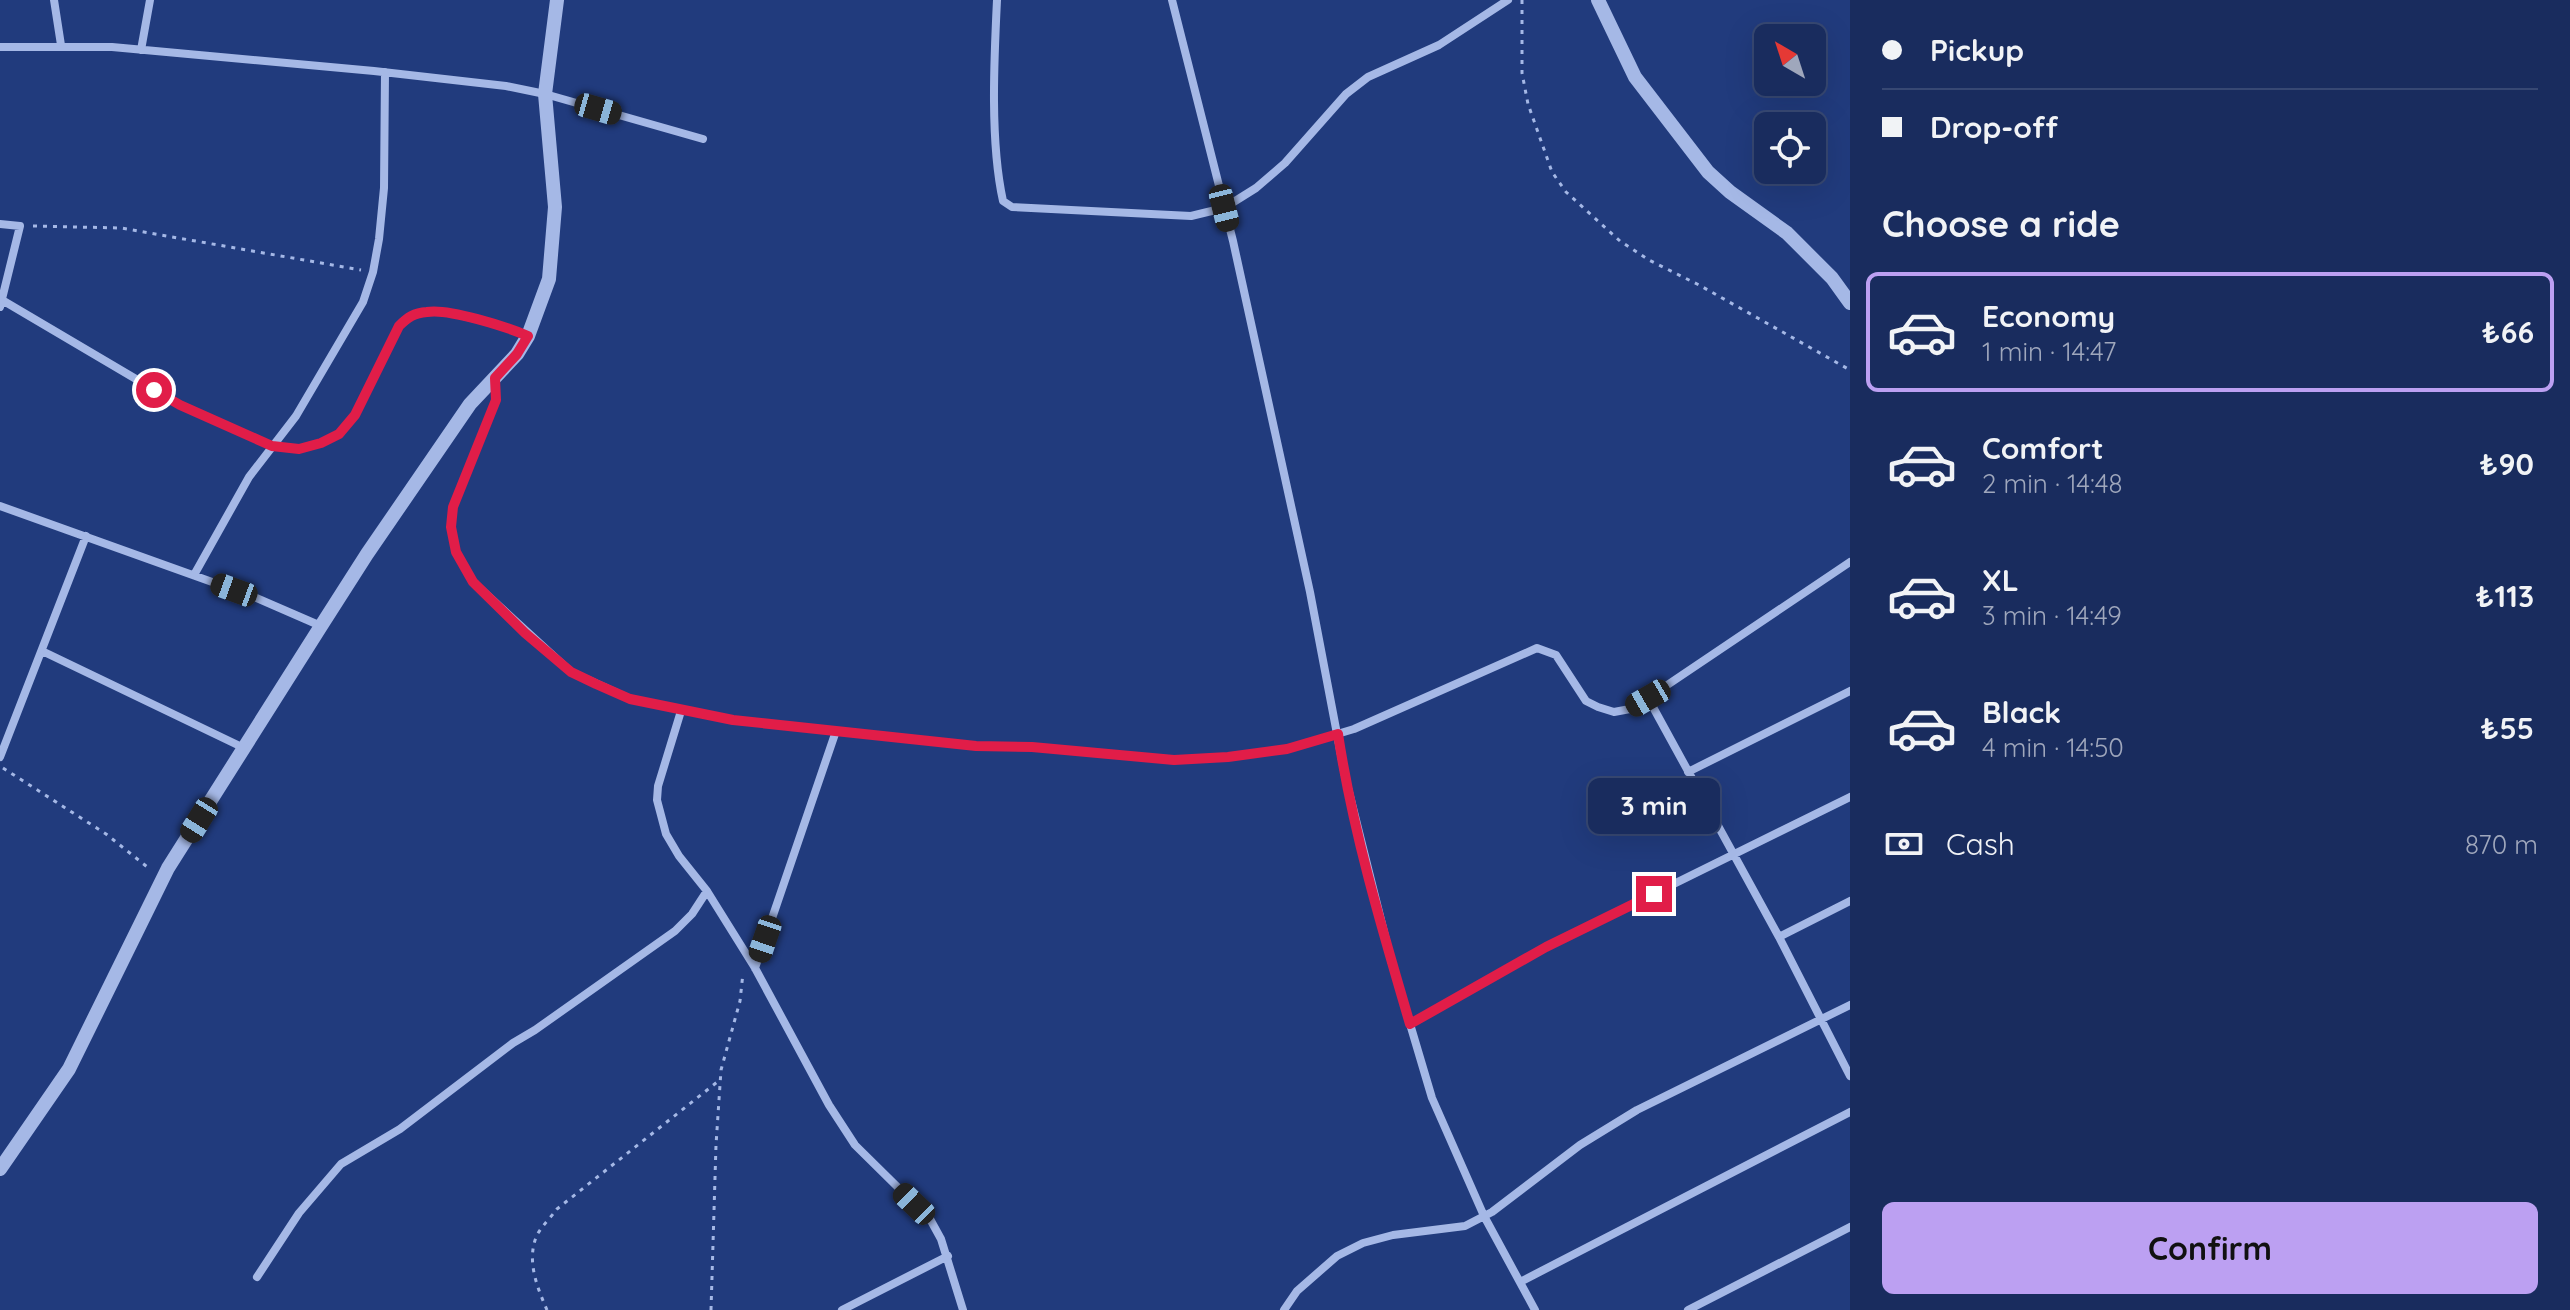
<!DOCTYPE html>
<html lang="en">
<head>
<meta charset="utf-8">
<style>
  body { margin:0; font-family:Quicksand,sans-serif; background:#263867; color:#f1f3f6; height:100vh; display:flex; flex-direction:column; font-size:30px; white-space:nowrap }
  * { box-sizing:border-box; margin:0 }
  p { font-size:26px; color:#9fa7bc }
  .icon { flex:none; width:44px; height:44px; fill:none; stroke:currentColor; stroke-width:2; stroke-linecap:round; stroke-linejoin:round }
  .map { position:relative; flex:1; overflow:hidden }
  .sheet { display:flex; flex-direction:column; background:#192c5e; width:720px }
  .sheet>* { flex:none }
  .hud { display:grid; align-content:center; height:176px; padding:0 32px; background:#192c5e }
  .needle { width:52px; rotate:321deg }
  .controls { position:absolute; left:1754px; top:24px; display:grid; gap:16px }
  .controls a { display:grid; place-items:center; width:72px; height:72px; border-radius:12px; background:#192c5e; box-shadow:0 8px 32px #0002,0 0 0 2px #374873; font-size:40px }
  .end { position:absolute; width:36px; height:36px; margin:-18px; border:10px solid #e11d48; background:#fff; box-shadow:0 0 0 4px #fff }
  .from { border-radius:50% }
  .bubble { position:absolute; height:56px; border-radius:12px; background:#192c5e; box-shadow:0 8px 32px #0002,0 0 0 2px #374873; font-size:26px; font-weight:800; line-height:56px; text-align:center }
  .car { position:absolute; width:24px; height:48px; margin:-24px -12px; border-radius:10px; box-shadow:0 0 6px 2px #0007; background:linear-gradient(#222 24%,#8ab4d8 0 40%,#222 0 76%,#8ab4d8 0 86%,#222 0) }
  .hud b { display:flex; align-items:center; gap:28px; height:76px; font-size:30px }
  .hud b+b { border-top:2px solid #374873 }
  .hud i { width:20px; height:20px; background:#f1f3f6 }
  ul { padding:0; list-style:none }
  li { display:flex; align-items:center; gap:24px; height:120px; margin:0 16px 12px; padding:0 16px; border:4px solid transparent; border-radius:12px }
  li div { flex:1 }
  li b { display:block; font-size:30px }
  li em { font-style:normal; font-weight:800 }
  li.active { border-color:#bca0f2 }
  li>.icon { width:72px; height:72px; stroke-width:1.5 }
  h2 { padding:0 32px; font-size:36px; line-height:96px }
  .pay { display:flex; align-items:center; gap:20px; height:88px; padding:0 32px; font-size:30px }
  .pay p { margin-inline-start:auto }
  .action { display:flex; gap:16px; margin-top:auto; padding:16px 32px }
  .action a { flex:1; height:92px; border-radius:12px; background:#bca0f2; color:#111; font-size:32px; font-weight:800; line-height:92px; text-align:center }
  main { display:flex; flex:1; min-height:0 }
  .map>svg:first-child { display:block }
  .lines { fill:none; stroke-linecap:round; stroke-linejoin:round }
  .path { stroke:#a5b8e6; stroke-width:3; stroke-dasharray:4 6; stroke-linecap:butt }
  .minor { stroke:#a5b8e6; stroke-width:8 }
  .tertiary { stroke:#a5b8e6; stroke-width:14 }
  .route { stroke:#e11d48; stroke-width:10 }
</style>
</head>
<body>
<main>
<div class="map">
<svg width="1850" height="1310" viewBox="0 0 1850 1310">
  <rect width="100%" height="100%" fill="#213b7d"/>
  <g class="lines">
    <path class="path" d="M1522,0V73L1528,104L1552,172L1566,192L1620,241L1649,260L1699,285L1850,370
      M33,226L121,228L361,270
      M3,768L106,834L151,870
      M547,1310C537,1287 526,1260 537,1235C542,1226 551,1217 557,1209L721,1079
      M711,1310L716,1145L721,1070L740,1001L743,973"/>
    <path class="minor" d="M54,0L61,45
      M997,0C994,61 990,142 1003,201L1012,207L1191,216L1224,208L1256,188L1285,163L1346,94L1368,77L1439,45L1508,0
      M1172,0L1233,241L1310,592L1345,776L1391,960L1432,1098L1484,1216L1535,1310
      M0,47H112L374,71L506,86L545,94L703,139
      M141,50L150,0
      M0,224L20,226L0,307
      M2,300L180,405L272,446L299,449L321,443L339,434L355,415L399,326C408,318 414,313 427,312C446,308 509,328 528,336
      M495,378L496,400L453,507L451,527L456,552L473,582L571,672L630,699L733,720L976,746L1032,747L1174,760L1228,757L1287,749L1354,729L1537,648L1556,655L1586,701L1598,707L1614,712L1630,709L1648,698L1850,562
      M0,506L254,597L321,626
      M194,575L249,477L296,416L363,302L373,272L379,239L384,188L385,72
      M42,651L244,748
      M1648,698L1779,937L1850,1076
      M681,711L658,786L657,800L666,834L679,856L707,891L755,968L829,1105L855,1145L930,1219L941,1239L963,1310
      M0,757L86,536
      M1688,772L1850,691
      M1779,937L1850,901
      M755,968L836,731
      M1410,1024L1546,947L1850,797
      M257,1277L299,1213L341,1164L400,1129L513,1043L535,1030L675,931L692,914L707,891
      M1520,1282L1850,1112
      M842,1310L948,1256
      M1284,1310L1297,1291L1337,1256L1363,1243L1393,1235L1465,1226L1492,1212L1580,1145L1637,1110L1850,1005
      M1688,1310L1850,1227"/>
    <path class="tertiary" d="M1598,0L1635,77L1708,172L1730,192L1787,233L1832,278L1850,303
      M0,1169L69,1069L168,868L321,626L367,554L470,404L517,354L528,336L549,279L555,207L545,94L557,0"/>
  </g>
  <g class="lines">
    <path class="route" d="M154,390L180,405L272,446L299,449L321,443L339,434L355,415L399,326C408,317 414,313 427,312C448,308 507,327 528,336L517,354L495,378L496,400L453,507L451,527L456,552L473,582L525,633L571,672L596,684L630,699L733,720L976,746L1032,747L1174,760L1228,757L1287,749L1338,734C1353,832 1382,929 1410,1024L1546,947L1654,894"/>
  </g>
</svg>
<div class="controls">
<a><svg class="needle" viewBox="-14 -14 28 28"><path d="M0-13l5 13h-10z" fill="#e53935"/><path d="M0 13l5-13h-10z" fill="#9fa7bc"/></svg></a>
<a><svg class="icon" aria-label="locate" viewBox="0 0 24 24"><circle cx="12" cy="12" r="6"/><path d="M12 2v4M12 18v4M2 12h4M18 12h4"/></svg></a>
</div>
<i class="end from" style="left:154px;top:390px"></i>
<i class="end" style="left:1654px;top:894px"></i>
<div class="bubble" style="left:1588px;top:778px;width:132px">3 min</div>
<i class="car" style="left:598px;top:109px;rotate:106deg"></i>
<i class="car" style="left:1224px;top:208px;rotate:166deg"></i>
<i class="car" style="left:234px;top:590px;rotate:290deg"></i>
<i class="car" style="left:1648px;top:698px;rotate:240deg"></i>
<i class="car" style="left:199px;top:820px;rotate:212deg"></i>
<i class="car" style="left:765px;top:939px;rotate:199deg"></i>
<i class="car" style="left:914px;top:1204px;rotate:314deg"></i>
</div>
<section class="sheet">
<div class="hud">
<b><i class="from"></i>Pickup</b>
<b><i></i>Drop-off</b>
</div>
<h2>Choose a ride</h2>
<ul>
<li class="active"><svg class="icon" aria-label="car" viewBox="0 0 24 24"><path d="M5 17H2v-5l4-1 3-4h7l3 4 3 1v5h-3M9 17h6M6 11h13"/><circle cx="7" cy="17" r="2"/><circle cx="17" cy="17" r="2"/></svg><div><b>Economy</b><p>1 min · 14:47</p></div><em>₺66</em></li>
<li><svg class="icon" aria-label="car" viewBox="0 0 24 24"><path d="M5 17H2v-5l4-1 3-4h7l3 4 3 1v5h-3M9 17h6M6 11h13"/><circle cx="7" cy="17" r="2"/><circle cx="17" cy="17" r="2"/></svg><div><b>Comfort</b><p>2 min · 14:48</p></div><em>₺90</em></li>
<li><svg class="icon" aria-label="car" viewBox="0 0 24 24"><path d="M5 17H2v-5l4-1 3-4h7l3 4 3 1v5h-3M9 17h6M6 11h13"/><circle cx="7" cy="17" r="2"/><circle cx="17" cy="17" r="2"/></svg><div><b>XL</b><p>3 min · 14:49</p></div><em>₺113</em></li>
<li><svg class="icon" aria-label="car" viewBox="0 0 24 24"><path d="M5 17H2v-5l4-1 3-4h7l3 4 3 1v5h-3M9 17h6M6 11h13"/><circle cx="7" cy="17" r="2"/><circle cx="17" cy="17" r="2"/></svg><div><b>Black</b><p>4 min · 14:50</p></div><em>₺55</em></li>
</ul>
<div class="pay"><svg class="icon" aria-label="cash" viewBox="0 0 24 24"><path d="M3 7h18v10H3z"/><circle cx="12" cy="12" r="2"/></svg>Cash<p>870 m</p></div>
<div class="action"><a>Confirm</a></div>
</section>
</main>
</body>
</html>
